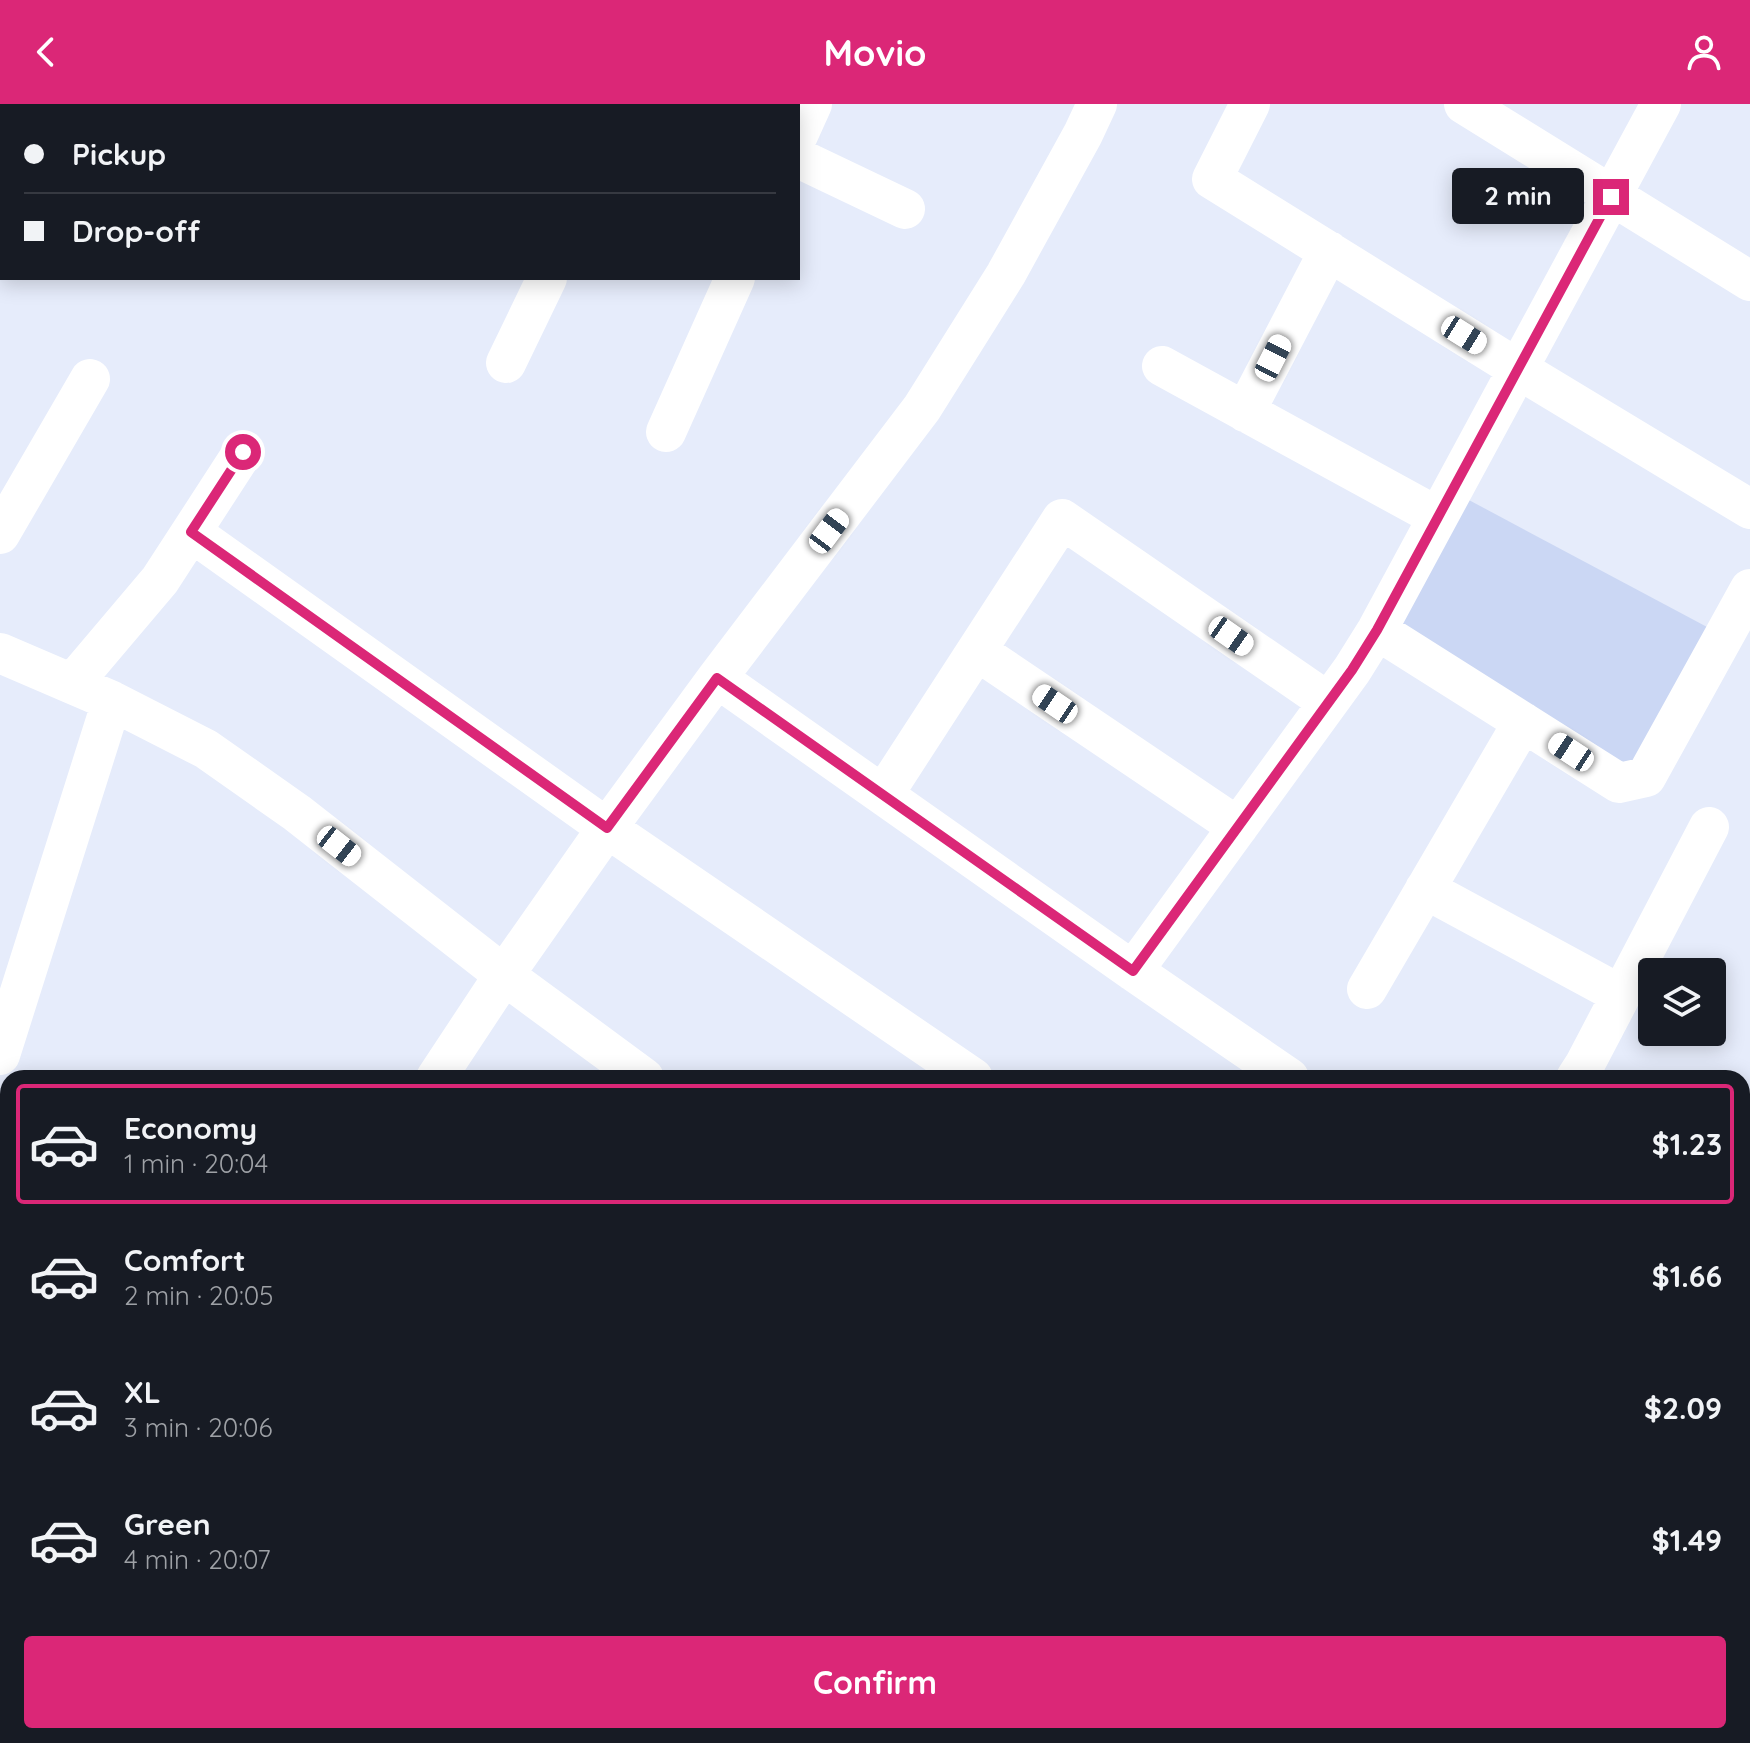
<!DOCTYPE html>
<html lang="en">
<head>
<meta charset="utf-8">
<style>
  body { margin:0; font-family:Quicksand,sans-serif; background:#242831; color:#f1f3f6; height:100vh; display:flex; flex-direction:column; font-size:30px; white-space:nowrap }
  * { box-sizing:border-box; margin:0 }
  p { font-size:26px; color:#9ea1a6 }
  .icon { flex:none; width:44px; height:44px; fill:none; stroke:currentColor; stroke-width:2; stroke-linecap:round; stroke-linejoin:round }
  .map { position:relative; flex:1; overflow:hidden }
  .side { position:absolute; left:0px; top:966px; width:1750px; height:674px; display:flex; flex-direction:column; background:#171b24; border-radius:24px 24px 0 0; box-shadow:0 4px 20px #0003 }
  .side>* { flex:none }
  .hud { position:absolute; left:0px; top:0px; width:800px; height:176px; box-shadow:0 4px 20px #0003; display:grid; align-content:center; height:176px; padding:0 24px; background:#171b24 }
  .tools { position:absolute; left:1638px; top:854px; display:grid; gap:16px }
  .tools a { display:grid; place-items:center; width:88px; height:88px; border-radius:8px; background:#171b24; box-shadow:0 4px 20px #0003; font-size:40px }
  .end { position:absolute; width:36px; height:36px; margin:-18px; border:10px solid #db2777; background:#fff; box-shadow:0 0 0 4px #fff }
  .from { border-radius:50% }
  .bubble { position:absolute; height:56px; border-radius:8px; background:#171b24; box-shadow:0 4px 20px #0003; font-size:26px; font-weight:800; line-height:56px; text-align:center }
  .car { position:absolute; width:24px; height:48px; margin:-24px -12px; border-radius:10px; box-shadow:0 0 6px 2px #0007; background:linear-gradient(#fff 24%,#345 0 40%,#fff 0 76%,#345 0 86%,#fff 0) }
  .hud b { display:flex; align-items:center; gap:28px; height:76px; font-size:30px }
  .hud b+b { border-top:2px solid #363941 }
  .hud i { width:20px; height:20px; background:#f1f3f6 }
  ul { padding:14px 0 0; list-style:none }
  li { display:flex; align-items:center; gap:24px; height:120px; margin:0 16px 12px; padding:0 8px; border:4px solid transparent; border-radius:8px }
  li div { flex:1 }
  li b { display:block; font-size:30px }
  li em { font-style:normal; font-weight:800 }
  li.active { border-color:#db2777 }
  li>.icon { width:72px; height:72px; stroke-width:1.5 }
  .cta { display:flex; gap:16px; margin-top:auto; padding:16px 24px }
  .cta a { flex:1; height:92px; border-radius:8px; background:#db2777; color:#fff; font-size:32px; font-weight:800; line-height:92px; text-align:center }
  header { display:flex; justify-content:space-between; align-items:center; height:104px; padding:0 24px; background:#db2777; color:#fff; font-size:36px; font-weight:800 }
  .map>svg:first-child { display:block }
  .green { fill:#cbd7f4 }
  .lines { fill:none; stroke-linecap:round; stroke-linejoin:round }
  .minor { stroke:#fff; stroke-width:40 }
  .route { stroke:#db2777; stroke-width:10 }
</style>
</head>
<body>
<header><svg class="icon" aria-label="back" viewBox="0 0 24 24"><path d="M15 5l-7 7 7 7"/></svg>Movio<svg class="icon" aria-label="person" viewBox="0 0 24 24"><circle cx="12" cy="8" r="4"/><path d="M4 21q1-7 8-7t8 7"/></svg></header>
<div class="map">
<svg width="1750" height="1639" viewBox="0 0 1750 1639">
  <rect width="100%" height="100%" fill="#e6ecfb"/>
  <path class="green" d="M1452,387L1724,532L1646,673L1379,523Z"/>
  <g class="lines">
    <path class="minor" d="M686,0L690,2
      M1250,0L1212,75L1518,265L1750,405
      M1464,0L1750,177
      M32,2L38,0
      M629,2L630,0
      M0,11H2
      M798,31L812,0
      M798,54L905,105
      M506,259L547,174
      M1162,262L1438,413
      M1245,308L1329,147
      M666,328L735,174
      M191,428L607,724L973,974
      M0,430L90,275
      M1377,526L1619,679L1646,673L1750,485
      M977,547L1238,723
      M0,549L112,597L206,645L297,709L504,871L644,974
      M717,574L1133,867L1289,974
      M72,580L160,476L243,348
      M883,691L1062,415L1328,598
      M1425,785L1621,891
      M1133,867L1352,566L1377,526L1661,0
      M1367,885L1523,618
      M0,951L112,597
      M436,974L504,871L607,724L717,574L922,304L1006,170L1083,30L1097,0
      M1576,974L1585,960L1709,723
      M1742,1023L1750,1007
      M0,1118H8
      M1742,1285L1750,1290
      M0,1351L8,1354
      M1742,1404L1750,1409
      M0,1553L8,1557
      M663,1632L673,1639
      M1117,1632L1130,1639
      M1299,1632L1309,1639
      M1666,1632L1679,1639
      M77,1639L81,1632
      M1576,1639L1580,1632"/>
  </g>
  <g class="lines">
    <path class="route" d="M243,348L191,428L607,724L717,574L1133,867L1352,566L1377,526L1611,93"/>
  </g>
</svg>
<div class="tools">
<a><svg class="icon" aria-label="layers" viewBox="0 0 24 24"><path d="M12 4l9 5-9 5-9-5zM3 14l9 5 9-5"/></svg></a>
</div>
<i class="end from" style="left:243px;top:348px"></i>
<i class="end" style="left:1611px;top:93px"></i>
<div class="bubble" style="left:1452px;top:64px;width:132px">2 min</div>
<i class="car" style="left:1464px;top:231px;rotate:122deg"></i>
<i class="car" style="left:1273px;top:254px;rotate:27deg"></i>
<i class="car" style="left:829px;top:427px;rotate:37deg"></i>
<i class="car" style="left:1231px;top:532px;rotate:125deg"></i>
<i class="car" style="left:1055px;top:600px;rotate:304deg"></i>
<i class="car" style="left:1571px;top:648px;rotate:303deg"></i>
<i class="car" style="left:339px;top:742px;rotate:128deg"></i>
<div class="hud">
<b><i class="from"></i>Pickup</b>
<b><i></i>Drop-off</b>
</div>
<section class="side">
<ul>
<li class="active"><svg class="icon" aria-label="car" viewBox="0 0 24 24"><path d="M5 17H2v-5l4-1 3-4h7l3 4 3 1v5h-3M9 17h6M6 11h13"/><circle cx="7" cy="17" r="2"/><circle cx="17" cy="17" r="2"/></svg><div><b>Economy</b><p>1 min · 20:04</p></div><em>$1.23</em></li>
<li><svg class="icon" aria-label="car" viewBox="0 0 24 24"><path d="M5 17H2v-5l4-1 3-4h7l3 4 3 1v5h-3M9 17h6M6 11h13"/><circle cx="7" cy="17" r="2"/><circle cx="17" cy="17" r="2"/></svg><div><b>Comfort</b><p>2 min · 20:05</p></div><em>$1.66</em></li>
<li><svg class="icon" aria-label="car" viewBox="0 0 24 24"><path d="M5 17H2v-5l4-1 3-4h7l3 4 3 1v5h-3M9 17h6M6 11h13"/><circle cx="7" cy="17" r="2"/><circle cx="17" cy="17" r="2"/></svg><div><b>XL</b><p>3 min · 20:06</p></div><em>$2.09</em></li>
<li><svg class="icon" aria-label="car" viewBox="0 0 24 24"><path d="M5 17H2v-5l4-1 3-4h7l3 4 3 1v5h-3M9 17h6M6 11h13"/><circle cx="7" cy="17" r="2"/><circle cx="17" cy="17" r="2"/></svg><div><b>Green</b><p>4 min · 20:07</p></div><em>$1.49</em></li>
</ul>
<div class="cta"><a>Confirm</a></div>
</section>
</div>
</body>
</html>
